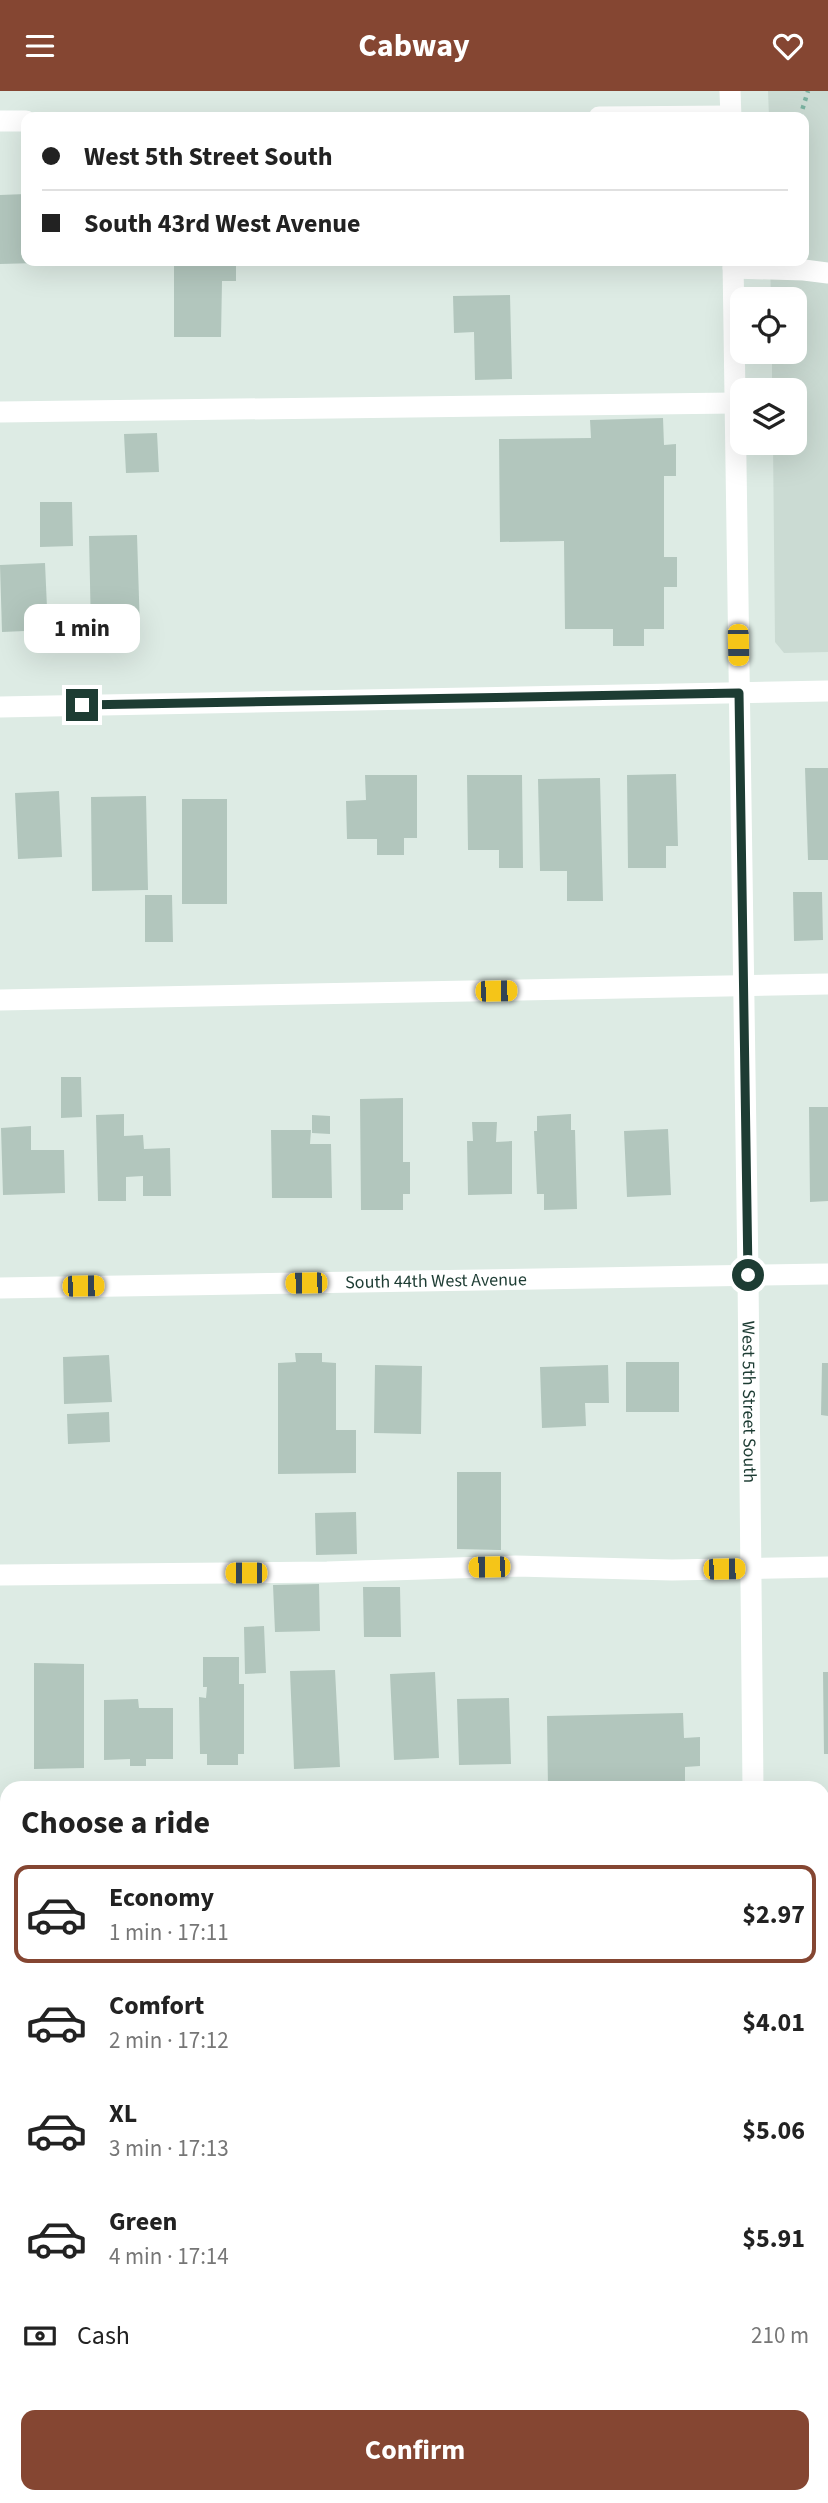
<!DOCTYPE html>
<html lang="en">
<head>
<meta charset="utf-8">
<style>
  body { margin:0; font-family:"Source Sans 3",sans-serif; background:#f2f2f2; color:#222; height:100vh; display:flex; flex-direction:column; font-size:26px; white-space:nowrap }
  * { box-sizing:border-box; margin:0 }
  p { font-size:23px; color:#767676 }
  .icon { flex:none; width:38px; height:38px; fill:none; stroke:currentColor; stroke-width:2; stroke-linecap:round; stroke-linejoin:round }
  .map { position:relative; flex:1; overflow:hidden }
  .details { position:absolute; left:0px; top:1690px; width:830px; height:723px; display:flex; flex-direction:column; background:#fff; border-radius:21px 21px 0 0; box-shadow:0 7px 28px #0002 }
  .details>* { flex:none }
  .banner { position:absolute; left:21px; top:21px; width:788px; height:154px; border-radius:14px; box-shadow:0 7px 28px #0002; display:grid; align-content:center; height:154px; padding:0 21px; background:#fff }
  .tools { position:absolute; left:730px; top:196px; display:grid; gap:14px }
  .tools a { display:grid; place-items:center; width:77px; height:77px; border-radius:14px; background:#fff; box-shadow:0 7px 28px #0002; font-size:35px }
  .end { position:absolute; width:32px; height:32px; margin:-16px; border:9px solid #1d3c33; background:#fff; box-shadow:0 0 0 4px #fff }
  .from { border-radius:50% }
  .bubble { position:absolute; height:49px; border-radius:14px; background:#fff; box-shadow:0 7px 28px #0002; font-size:23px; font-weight:700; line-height:49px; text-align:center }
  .car { position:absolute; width:21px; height:42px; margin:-21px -10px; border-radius:9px; box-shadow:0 0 5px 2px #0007; background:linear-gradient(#f5c518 24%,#345 0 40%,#f5c518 0 76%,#345 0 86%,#f5c518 0) }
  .banner b { display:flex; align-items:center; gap:24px; height:66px; font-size:26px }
  .banner b+b { border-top:2px solid #e0e0e0 }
  .banner i { width:18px; height:18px; background:#222 }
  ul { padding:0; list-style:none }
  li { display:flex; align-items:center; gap:21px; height:98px; margin:0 14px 10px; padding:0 7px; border:4px solid transparent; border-radius:14px }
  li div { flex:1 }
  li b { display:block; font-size:26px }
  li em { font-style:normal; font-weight:700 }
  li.selected { border-color:#854632 }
  li>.icon { width:63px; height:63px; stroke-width:1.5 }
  h2 { padding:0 21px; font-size:32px; line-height:84px }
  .pay { display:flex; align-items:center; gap:18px; height:77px; padding:0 21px; font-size:26px }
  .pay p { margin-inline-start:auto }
  .action { display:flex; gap:14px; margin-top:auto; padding:14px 21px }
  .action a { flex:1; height:80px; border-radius:14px; background:#854632; color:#fff; font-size:28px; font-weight:700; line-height:80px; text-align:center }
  header { display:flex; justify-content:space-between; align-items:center; height:91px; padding:0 21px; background:#854632; color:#fff; font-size:32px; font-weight:700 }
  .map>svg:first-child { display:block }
  .built { fill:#cbdbd3 }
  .building { fill:#b2c6bd }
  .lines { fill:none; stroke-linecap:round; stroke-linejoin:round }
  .path { stroke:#7ab2a0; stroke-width:4.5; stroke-dasharray:3.5 5; stroke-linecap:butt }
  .minor { stroke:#fff; stroke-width:21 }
  .route { stroke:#1d3c33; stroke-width:9 }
  .labels { text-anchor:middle; stroke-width:6; stroke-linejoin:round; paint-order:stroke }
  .street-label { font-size:18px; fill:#1d3c33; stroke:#edf7f2 }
</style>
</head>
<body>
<header><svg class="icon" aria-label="menu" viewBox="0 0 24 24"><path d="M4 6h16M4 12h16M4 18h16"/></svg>Cabway<svg class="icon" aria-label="heart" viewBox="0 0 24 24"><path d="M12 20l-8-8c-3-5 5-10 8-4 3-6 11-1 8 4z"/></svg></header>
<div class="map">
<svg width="828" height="2412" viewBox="0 0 828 2412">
  <rect width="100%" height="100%" fill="#ddebe4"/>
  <path class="built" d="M768,0H828V561L784,562L775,551L773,352H794V299H772V261H794V208H771L770,170H803V26H769Z"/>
  <path class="building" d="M26,103V170H37V172L0,173V104Z
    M174,170H236V190H222L221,246H174Z
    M436,170H483V173L436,174Z
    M510,204L512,288L475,289L474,241L454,242L453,205Z
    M663,327L664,354L676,353V385H664V466H677V496H664V538H644V555H613V538H565L564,450L500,451L499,348L591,347L590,329Z
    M157,342L159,381L126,382L124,343Z
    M40,411H72L73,455L40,456Z
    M137,444L140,539L91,540L89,445Z
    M45,472L48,539L2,541L0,474Z
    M805,677H828V769H808Z
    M676,683L678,755H666V777H628L627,684Z
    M365,684H417V747H404V764H377V748H347L346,710L366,709Z
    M467,684H522L523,777H499V759H468Z
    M600,687L603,810H567V780H540L538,688Z
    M59,700L62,766L18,768L15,702Z
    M146,705L148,799L92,800L91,706Z
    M182,708H227V813H182Z
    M793,801H822L823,849L794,850Z
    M145,804H172L173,851H145Z
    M61,986H81L82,1026L61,1027Z
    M403,1007V1071H410V1103H403V1119H361L360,1008Z
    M809,1016H828V1110L810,1111Z
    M124,1023V1045L143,1044L144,1058L170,1057L171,1105H143V1085L126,1086V1110H98L96,1024Z
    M571,1023V1039H575L577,1118L544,1119V1103H537L534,1040H537V1025Z
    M312,1024L330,1025V1043L312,1042Z
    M472,1031H497L496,1051L512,1050V1103L468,1104L467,1050H473Z
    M31,1035V1059H64L65,1102L3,1104L1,1037Z
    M668,1038L671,1104L627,1106L624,1040Z
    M271,1039H311L310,1053H331L332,1107H272Z
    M295,1262H322V1271L336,1272V1339H356V1382L278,1383V1272L296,1271Z
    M109,1264L112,1311L64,1313L63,1266Z
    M626,1271H679V1321H626Z
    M822,1272H828V1325L821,1324Z
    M375,1274L422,1275L421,1343L374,1342Z
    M608,1274L609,1312H585L586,1335L542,1337L540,1276Z
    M109,1321L110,1351L68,1353L67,1323Z
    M457,1381H501V1459L457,1458Z
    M356,1421L357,1463L316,1464L315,1422Z
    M319,1493L320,1540L275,1541L273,1494Z
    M363,1496H400L401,1546H364Z
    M264,1535L266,1582L245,1583L244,1536Z
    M203,1566H239V1593H244V1663H238V1674H207V1663H200L199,1606L206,1607L207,1596H203Z
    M34,1572L84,1573V1677L34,1678Z
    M335,1579L340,1676L294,1678L290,1580Z
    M435,1581L439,1667L394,1669L390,1583Z
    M823,1581H828V1663H824Z
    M509,1607L511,1673L459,1674L457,1608Z
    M138,1608L139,1617H173V1668H146V1675H130V1668L104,1669V1609Z
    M683,1622L684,1647L700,1646V1675L685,1676V1698H548L547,1625Z
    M822,1840H828V1943H822Z
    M0,2167H7V2193H0Z
    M0,2205H7V2259H0Z
    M822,2230H828V2263H822Z"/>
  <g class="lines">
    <path class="path" d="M800,26L808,0"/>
    <g class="minor">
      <path d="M730,0L731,26"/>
      <path d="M599,26L731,25"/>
      <path d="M0,30H26"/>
      <path id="s1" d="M733,170L748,1184L753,1698"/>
      <path d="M733,177L804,179L828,182"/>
      <path d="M0,321L735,312"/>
      <path d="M0,616L828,600"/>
      <path d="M0,909L828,893"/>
      <path id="s2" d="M0,1197L828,1183"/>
      <path d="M0,1484L327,1481L516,1475L672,1479L828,1476"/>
      <path d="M822,1759H828"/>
      <path d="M0,1771H7"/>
      <path d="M822,2049H828"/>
      <path d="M0,2055H7"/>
      <path d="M822,2339H828"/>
      <path d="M0,2355H7"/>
      <path d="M762,2406V2412"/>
    </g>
  </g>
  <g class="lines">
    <path class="route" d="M82,614L739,602L748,1184"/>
  </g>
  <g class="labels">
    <g class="street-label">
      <text dy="6" stroke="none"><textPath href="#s2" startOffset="436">South 44th West Avenue</textPath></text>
      <text dy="6" stroke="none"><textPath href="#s1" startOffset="1141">West 5th Street South</textPath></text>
    </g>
  </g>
</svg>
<div class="tools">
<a><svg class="icon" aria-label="locate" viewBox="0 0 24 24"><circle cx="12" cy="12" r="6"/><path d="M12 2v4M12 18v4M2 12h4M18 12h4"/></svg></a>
<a><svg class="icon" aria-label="layers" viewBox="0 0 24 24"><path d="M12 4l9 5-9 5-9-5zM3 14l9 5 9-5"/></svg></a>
</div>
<i class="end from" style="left:748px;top:1184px"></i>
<i class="end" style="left:82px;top:614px"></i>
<div class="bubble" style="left:24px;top:513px;width:116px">1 min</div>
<i class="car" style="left:738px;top:554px;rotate:179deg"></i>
<i class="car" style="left:496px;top:900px;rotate:89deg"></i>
<i class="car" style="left:306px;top:1192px;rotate:269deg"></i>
<i class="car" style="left:83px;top:1195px;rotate:89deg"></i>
<i class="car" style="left:489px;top:1476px;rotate:269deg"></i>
<i class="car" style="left:724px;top:1478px;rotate:89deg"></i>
<i class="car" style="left:246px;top:1482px;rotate:270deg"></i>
<div class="banner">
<b><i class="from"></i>West 5th Street South</b>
<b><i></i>South 43rd West Avenue</b>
</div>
<section class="details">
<h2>Choose a ride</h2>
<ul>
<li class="selected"><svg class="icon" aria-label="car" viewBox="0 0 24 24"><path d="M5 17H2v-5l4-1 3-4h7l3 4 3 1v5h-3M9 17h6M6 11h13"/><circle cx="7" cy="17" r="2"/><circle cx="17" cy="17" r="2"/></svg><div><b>Economy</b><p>1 min · 17:11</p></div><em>$2.97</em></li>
<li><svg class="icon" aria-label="car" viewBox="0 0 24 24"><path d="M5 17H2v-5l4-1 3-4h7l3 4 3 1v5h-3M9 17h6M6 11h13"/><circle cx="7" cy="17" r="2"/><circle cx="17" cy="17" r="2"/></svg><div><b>Comfort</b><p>2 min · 17:12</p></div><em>$4.01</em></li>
<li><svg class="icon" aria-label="car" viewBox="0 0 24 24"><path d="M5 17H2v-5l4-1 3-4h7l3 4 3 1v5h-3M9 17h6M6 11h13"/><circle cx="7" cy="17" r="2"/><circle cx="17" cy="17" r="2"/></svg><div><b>XL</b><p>3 min · 17:13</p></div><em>$5.06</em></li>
<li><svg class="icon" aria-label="car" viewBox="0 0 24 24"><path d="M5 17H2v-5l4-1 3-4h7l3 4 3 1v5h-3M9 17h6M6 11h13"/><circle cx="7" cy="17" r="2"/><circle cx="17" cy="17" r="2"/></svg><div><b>Green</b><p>4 min · 17:14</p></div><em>$5.91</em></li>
</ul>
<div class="pay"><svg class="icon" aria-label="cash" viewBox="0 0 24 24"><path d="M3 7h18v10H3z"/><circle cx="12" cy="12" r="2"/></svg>Cash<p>210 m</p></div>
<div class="action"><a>Confirm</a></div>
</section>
</div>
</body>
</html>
